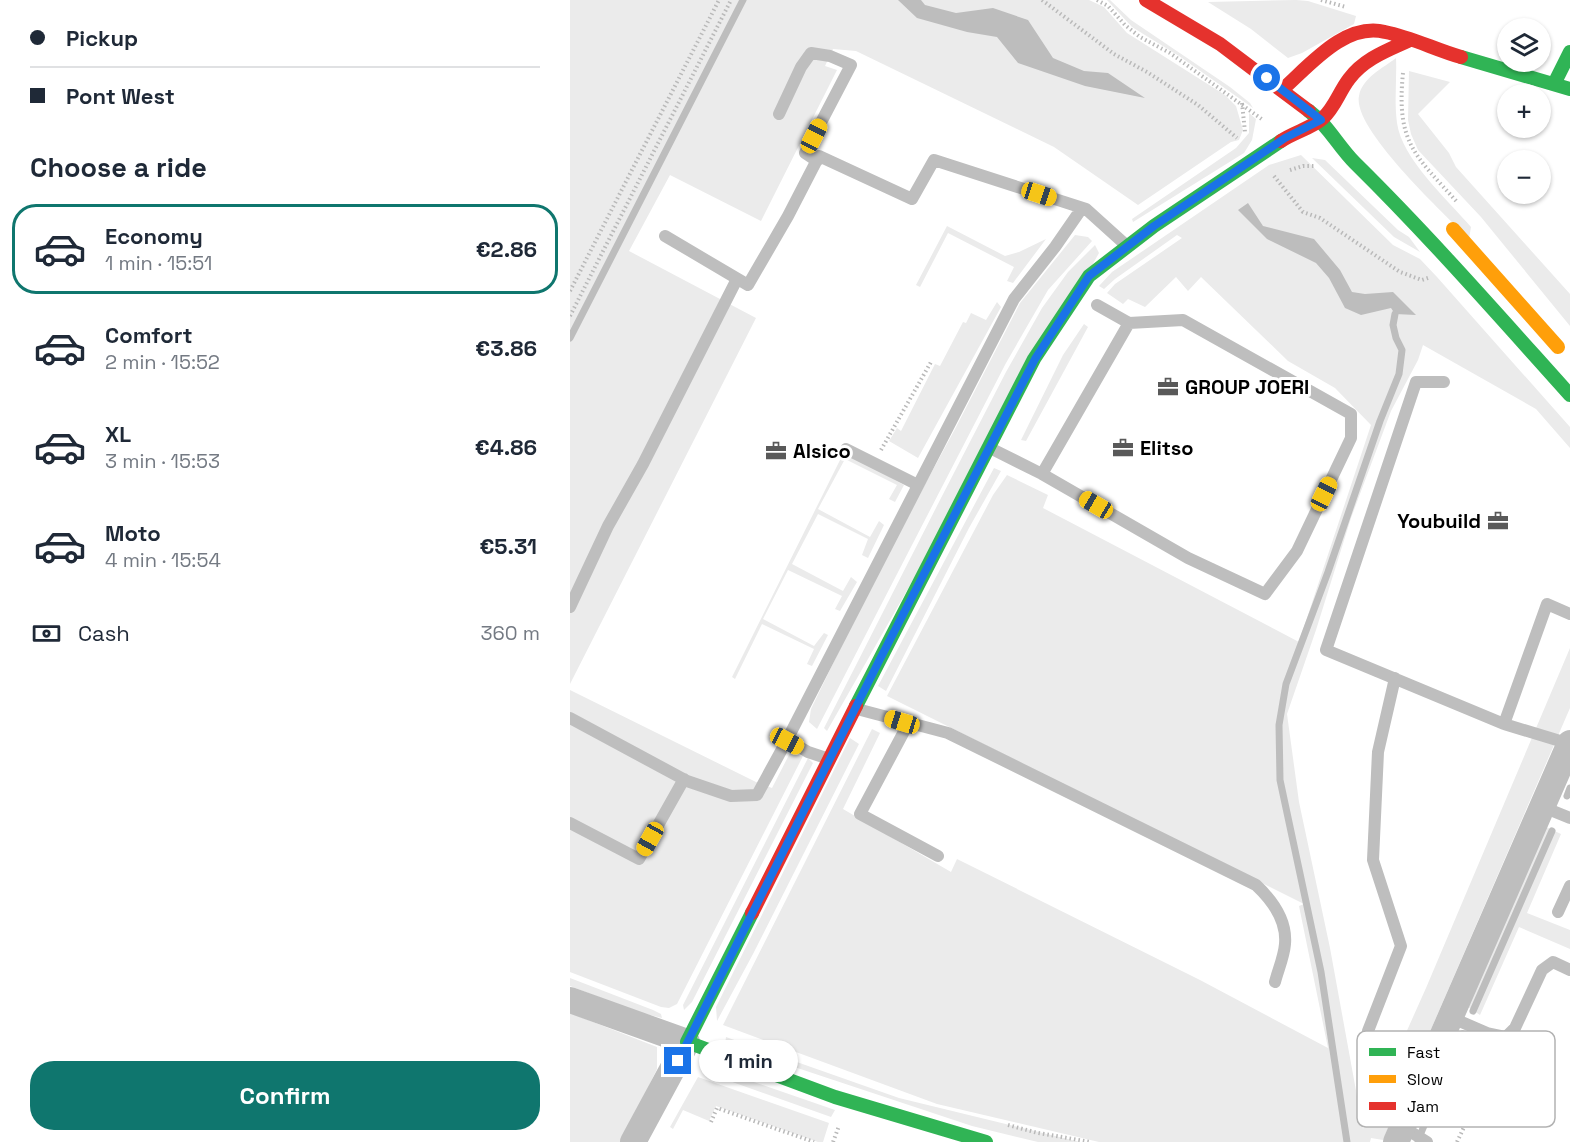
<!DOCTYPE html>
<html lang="en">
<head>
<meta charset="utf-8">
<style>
  body { margin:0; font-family:"Space Grotesk",sans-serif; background:#f6f6f7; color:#1f2937; height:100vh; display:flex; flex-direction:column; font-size:22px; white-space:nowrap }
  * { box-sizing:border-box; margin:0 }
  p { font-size:20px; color:#747a83 }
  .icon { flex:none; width:33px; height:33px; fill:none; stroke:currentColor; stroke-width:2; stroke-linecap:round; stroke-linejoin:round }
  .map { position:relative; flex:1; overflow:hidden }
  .side { display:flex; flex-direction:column; background:#fff; width:570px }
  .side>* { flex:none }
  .hud { display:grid; align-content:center; height:132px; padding:0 30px; background:#fff }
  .tools { position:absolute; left:927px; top:18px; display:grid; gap:12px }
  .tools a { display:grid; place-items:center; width:54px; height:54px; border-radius:50%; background:#fff; box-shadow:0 2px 4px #0004; font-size:30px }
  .end { position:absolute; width:27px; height:27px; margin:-14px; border:8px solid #1a73e8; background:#fff; box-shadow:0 0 0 3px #fff }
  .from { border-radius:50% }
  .bubble { position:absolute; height:42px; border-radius:21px; background:#fff; box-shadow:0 2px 4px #0004; font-size:20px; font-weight:600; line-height:42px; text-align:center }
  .car { position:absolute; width:18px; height:36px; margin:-18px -9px; border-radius:8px; box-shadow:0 0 4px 2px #0007; background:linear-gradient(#f5c518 24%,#345 0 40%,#f5c518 0 76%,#345 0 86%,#f5c518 0) }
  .hud b { display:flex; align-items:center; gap:21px; height:57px; font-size:22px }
  .hud b+b { border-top:2px solid #e0e1e3 }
  .hud i { width:15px; height:15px; background:#1f2937 }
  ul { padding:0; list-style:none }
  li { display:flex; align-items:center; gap:18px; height:90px; margin:0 12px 9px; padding:0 18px; border:3px solid transparent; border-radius:24px }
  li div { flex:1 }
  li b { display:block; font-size:22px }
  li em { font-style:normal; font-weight:600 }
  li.selected { border-color:#0f766e }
  li>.icon { width:54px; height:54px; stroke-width:1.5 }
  h2 { padding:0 30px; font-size:27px; line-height:72px }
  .pay { display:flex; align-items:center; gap:15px; height:66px; padding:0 30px; font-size:22px }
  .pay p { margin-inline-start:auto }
  .button { display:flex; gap:12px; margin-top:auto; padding:12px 30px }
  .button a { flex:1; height:69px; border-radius:24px; background:#0f766e; color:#fff; font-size:24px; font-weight:600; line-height:69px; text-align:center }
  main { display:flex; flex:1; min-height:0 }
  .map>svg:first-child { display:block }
  .grass { fill:#ebebeb }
  .water { fill:#bdbdbd }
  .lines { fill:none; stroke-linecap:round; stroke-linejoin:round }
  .stream { stroke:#bdbdbd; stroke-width:7 }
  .path { stroke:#b9b9b9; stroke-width:4; stroke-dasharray:1.5 3; stroke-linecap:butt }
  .lane { stroke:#bebebe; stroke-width:12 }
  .street { stroke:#bebebe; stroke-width:26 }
  .fast { stroke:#30b455; stroke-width:14 }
  .slow { stroke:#ff9f0a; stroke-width:14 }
  .jam { stroke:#e5322d; stroke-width:14 }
  .route { stroke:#1a73e8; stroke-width:8 }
  .labels { text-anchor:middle; stroke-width:6; stroke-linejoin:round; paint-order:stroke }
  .poi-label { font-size:20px; font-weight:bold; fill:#000; stroke:#fff; text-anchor:start }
  .key { fill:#fff; stroke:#b2b2b2; stroke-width:1.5 }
  .key-label { font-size:16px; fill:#000 }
</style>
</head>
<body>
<main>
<section class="side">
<div class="hud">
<b><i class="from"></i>Pickup</b>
<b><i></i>Pont West</b>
</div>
<h2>Choose a ride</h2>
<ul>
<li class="selected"><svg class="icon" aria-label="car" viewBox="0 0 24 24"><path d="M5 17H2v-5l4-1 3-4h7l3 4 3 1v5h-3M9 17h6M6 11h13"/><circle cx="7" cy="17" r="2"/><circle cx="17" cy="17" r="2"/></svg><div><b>Economy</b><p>1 min · 15:51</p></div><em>€2.86</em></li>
<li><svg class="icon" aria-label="car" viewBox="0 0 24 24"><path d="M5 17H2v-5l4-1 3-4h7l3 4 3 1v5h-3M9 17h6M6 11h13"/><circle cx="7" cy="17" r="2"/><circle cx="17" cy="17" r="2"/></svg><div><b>Comfort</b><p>2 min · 15:52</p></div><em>€3.86</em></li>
<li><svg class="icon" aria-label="car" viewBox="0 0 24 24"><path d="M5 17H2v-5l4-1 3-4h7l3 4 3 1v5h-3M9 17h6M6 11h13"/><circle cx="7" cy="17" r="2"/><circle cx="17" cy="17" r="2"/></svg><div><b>XL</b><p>3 min · 15:53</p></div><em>€4.86</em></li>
<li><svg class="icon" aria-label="car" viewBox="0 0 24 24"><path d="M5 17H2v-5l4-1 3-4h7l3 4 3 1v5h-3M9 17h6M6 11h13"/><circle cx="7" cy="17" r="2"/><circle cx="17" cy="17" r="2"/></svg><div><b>Moto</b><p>4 min · 15:54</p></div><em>€5.31</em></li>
</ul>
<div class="pay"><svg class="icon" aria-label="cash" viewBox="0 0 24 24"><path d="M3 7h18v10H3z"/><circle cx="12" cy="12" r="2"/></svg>Cash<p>360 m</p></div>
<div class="button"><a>Confirm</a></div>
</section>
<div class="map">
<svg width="1000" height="1142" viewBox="0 0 1000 1142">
  <rect width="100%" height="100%" fill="#fff"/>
  <path class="grass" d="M0,0H519L534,7L557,33L655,95L666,106L673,130L669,140L661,142L568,205L484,147L286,51L263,49L255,66L267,70L191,221L100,175L59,251L186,318L0,684Z
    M537,0H540L561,20L660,87L680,103L683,108L609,56L562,27Z
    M726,0L738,1L786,16L784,24L732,53L718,58L681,29L638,2Z
    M826,58C827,79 824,101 827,123C832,159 877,199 901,227L899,239C875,214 782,129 789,96C792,78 813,68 826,58Z
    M839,71L880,82L848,114L879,153L886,167L1000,294V326L911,217L848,150L841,134L838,120Z
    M679,113L686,119L682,140L674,153L563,222L562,219L666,148L679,133Z
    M731,155L823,245L850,259L867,277L1000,427V448L966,409L853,345L848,360L821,411L781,518L746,630L717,714L729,802L760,948L793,1129L856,988L1000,648V708L813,1140L801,1138L800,1142H529L367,1104L153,1025L302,729L310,733L273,809L381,872L387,859L630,980L758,1048L729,906L734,904L317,696L423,495L437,475L478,495L473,508L729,642L801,425L765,388L718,361L631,277L618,291L606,277L575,307L558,299L553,304L537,293L545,284L612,238L607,235L545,279L534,289L529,286L542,272L699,165Z
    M742,158L755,160L828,230L839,237L850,252L824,237Z
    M377,226L435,256L449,252L476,239L443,283L437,281L444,267L378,233L350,287L346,285Z
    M505,235L518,237L522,241L478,290L436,363L247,729L239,722L241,709L305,577L385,429L450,303Z
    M525,245L529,253L257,731L254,728L370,500L436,372L472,308L498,272Z
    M427,302L431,307L348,458L319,441L327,428L331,431L365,364L370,366L393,322L396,323L401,313L416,320Z
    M514,324L518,327L456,441L451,440L493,355Z
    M274,452L334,485L325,502L319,499L327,485L275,459L248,509L300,537L309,521L314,525L298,558L292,555L298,539L248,514L222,564L273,591L281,577L287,582L270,611L265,609L272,596L218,570L193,619L244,646L254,633L258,635L242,666L237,664L244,649L192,624L165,679L162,677Z
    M424,468L431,471L399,528L316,691L308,686Z
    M0,690L186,782L202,788L220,753L233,756L107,1004L99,1008L91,1007L0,972Z
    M280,738L289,744L183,954L147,1021L146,1007Z
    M238,758L243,763L122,1002L114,1010L113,1005Z
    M976,827L991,834L957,913L1000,930V949L949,927L910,1015L898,1007Z
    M0,978L83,1010L91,1014L92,1018L68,1012L0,986Z
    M0,1013L87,1047V1069L51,1142H0Z
    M156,1037L329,1098L510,1142H468L402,1126L155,1044Z
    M135,1068H143L265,1110L261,1117L137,1073Z
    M128,1077L259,1123L253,1142H248L146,1106L139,1121L113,1110L103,1129L100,1127Z"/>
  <path class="water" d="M328,0H351L355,5L386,13L423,8L458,20L483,58L514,71L538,73L575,98L515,86L448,63L427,37L397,32L347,18Z
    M678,203L693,226L744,239L770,270L782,292L795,294L823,292L846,315L825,314L821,308L791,315L775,308L759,278L746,263L697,239L668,210Z"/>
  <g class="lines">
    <path class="stream" d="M0,338L173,0
      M997,796L1000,788
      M903,1011L982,831
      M848,1140L893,1034
      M777,1142L751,972L710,780L709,725L716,684L758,572L810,421L829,374L832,350L826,338L823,325L825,314"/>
    <path class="path" d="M472,0L544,54L577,72L628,105L667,138
      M527,0L538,6L555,25L570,37L600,53L693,120
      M751,0L776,7
      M833,73C826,143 845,155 888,203
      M672,103L675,132
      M720,170L733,166H746
      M704,176L733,212L750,218L830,272L852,280L858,278
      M0,291L149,0
      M0,316L161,0
      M311,450L361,362
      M141,1122L147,1108L244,1142
      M438,1125L468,1133L521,1142
      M263,1142L269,1126
      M887,1142L902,1110L919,1049"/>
    <path class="lane" d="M209,114L231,67L241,53L260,56L281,65L235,153L247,161
      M95,236L178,285L218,216L249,156L342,199L364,160L516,209L557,246
      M874,382H846L756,650L934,724L977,604L1000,614
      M420,448L472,474L559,323L527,305
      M276,449L348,485
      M472,474L618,558L695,594L727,551L781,438V414L613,320L559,323
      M0,607L38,526L73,464L167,279
      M287,709L378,733L686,885C702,900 717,921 715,944C714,957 708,970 705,982
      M0,718L117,781L161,796L187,795L217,740
      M338,724L290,814L368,856
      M934,724L1000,744
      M259,759L238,752L217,740L444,299L485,247L512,208
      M973,807L1000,818
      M0,823L69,859L114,779
      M988,912L1000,886
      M880,1017L917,1033L936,1037L945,1028L972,970L983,962L1000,970
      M798,1031L831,946L803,860L808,752L825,678
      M833,1127L857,1142"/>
    <path class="street" d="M0,1000L117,1042L63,1142
      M826,1142L1000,743"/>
    <path class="fast" d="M891,57L1000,89
      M984,84L1000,52
      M739,111C758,125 768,146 785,163C860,237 929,316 1000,395
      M286,706L464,359L519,276L584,226L711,141
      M182,913L117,1042L265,1097L416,1142"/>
    <path class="slow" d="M883,229L988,347"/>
    <path class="jam" d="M576,0L650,44L739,111
      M713,89C740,65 775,22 815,32C841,37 866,50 891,57
      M711,141C724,132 742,128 753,118C765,107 769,92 779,79C794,59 816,51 838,41
      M182,913L286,706"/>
  </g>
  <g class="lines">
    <path class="route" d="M108,1061L309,661L465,359L519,276L584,226L715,138L751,120L697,78"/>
  </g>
  <defs>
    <symbol id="office-bare" viewBox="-9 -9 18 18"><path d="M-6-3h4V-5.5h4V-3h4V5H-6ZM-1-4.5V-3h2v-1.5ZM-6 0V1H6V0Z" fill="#595959" stroke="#fff" stroke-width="2.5" paint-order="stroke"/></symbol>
  </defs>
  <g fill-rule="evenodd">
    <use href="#office-bare" x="583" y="372" width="30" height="30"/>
    <use href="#office-bare" x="538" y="433" width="30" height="30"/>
    <use href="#office-bare" x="191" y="436" width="30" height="30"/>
    <use href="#office-bare" x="913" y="506" width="30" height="30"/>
  </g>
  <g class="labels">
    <g class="poi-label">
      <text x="615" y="394">GROUP JOERI</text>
      <text x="570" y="455">Elitso</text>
      <text x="223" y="458">Alsico</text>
      <text x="911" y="528" text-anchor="end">Youbuild</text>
    </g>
  </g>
  <rect x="787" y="1031" width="198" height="96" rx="9" class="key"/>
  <rect x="799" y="1048" width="27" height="8" fill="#30b455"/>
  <rect x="799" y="1075" width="27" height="8" fill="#ff9f0a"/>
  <rect x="799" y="1102" width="27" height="8" fill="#e5322d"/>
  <g class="key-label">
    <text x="837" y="1058">Fast</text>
    <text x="837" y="1085">Slow</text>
    <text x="837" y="1112">Jam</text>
  </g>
</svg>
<div class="tools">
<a><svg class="icon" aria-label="layers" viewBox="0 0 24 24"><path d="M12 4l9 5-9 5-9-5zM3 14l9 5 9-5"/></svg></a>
<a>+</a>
<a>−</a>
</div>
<i class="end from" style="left:697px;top:78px"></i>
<i class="end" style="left:108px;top:1061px"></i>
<div class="bubble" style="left:129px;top:1040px;width:99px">1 min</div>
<i class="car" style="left:244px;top:136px;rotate:27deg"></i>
<i class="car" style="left:469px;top:194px;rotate:108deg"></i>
<i class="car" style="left:754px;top:494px;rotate:26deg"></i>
<i class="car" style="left:526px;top:505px;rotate:300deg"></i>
<i class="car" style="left:332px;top:722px;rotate:287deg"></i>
<i class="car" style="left:217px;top:741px;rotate:118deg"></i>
<i class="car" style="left:80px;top:839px;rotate:209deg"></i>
</div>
</main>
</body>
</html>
